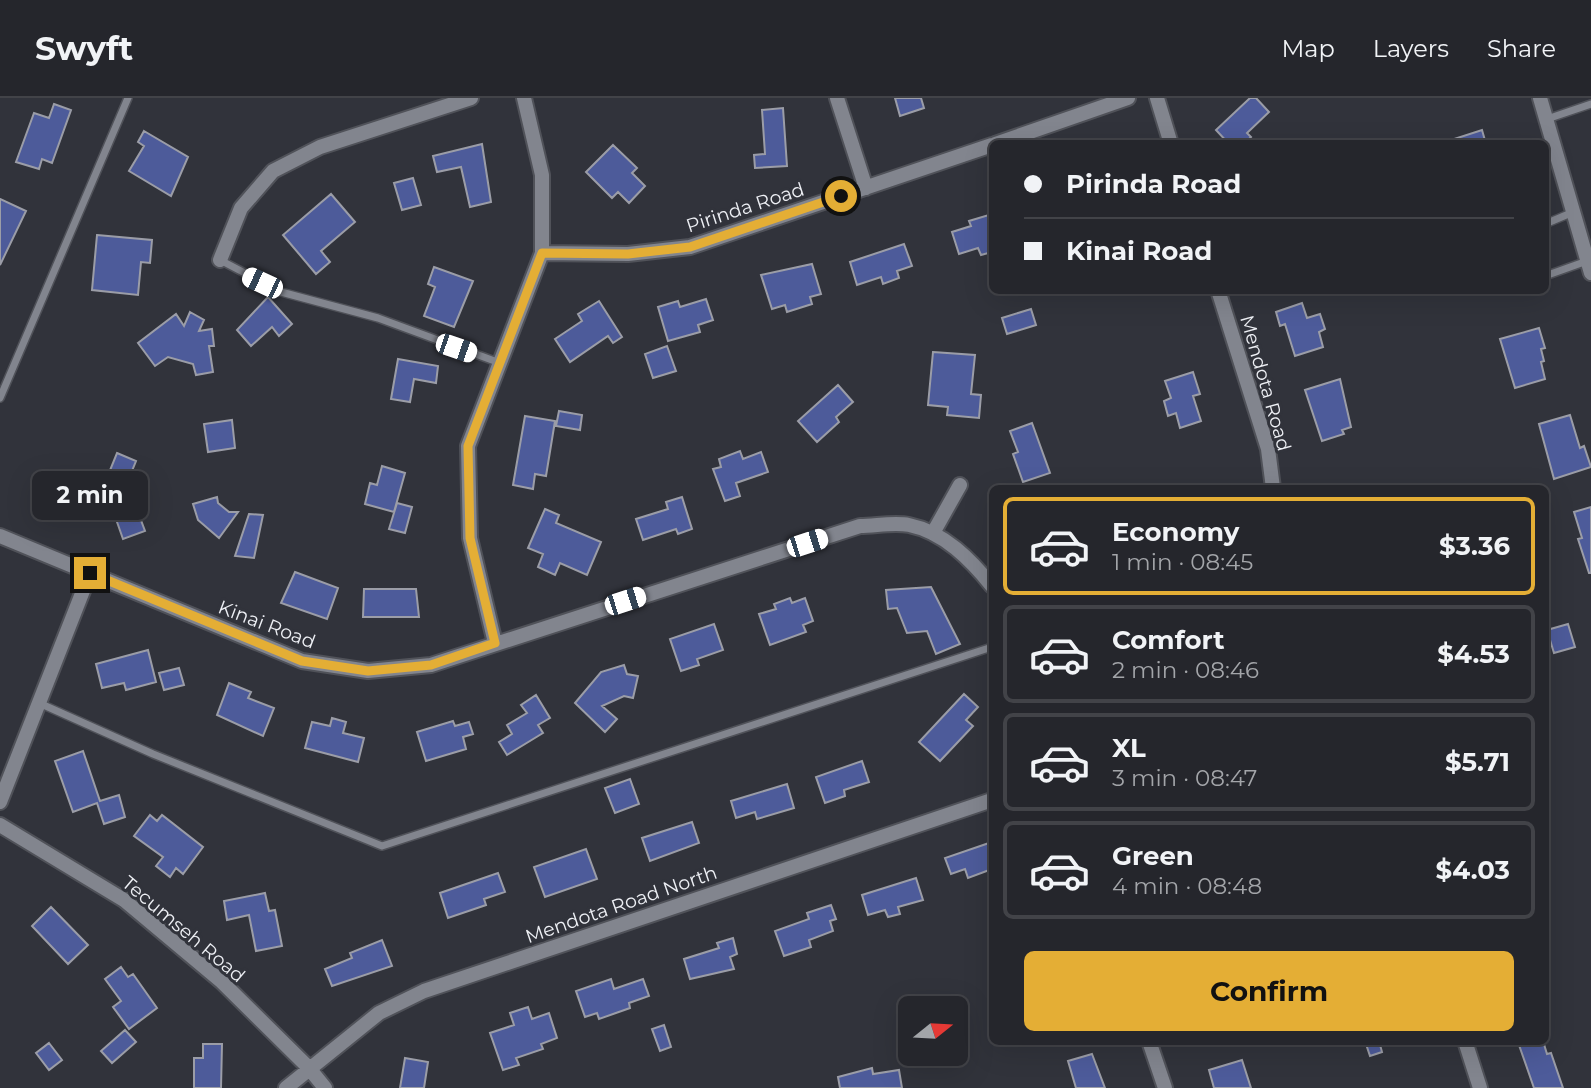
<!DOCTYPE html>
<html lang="en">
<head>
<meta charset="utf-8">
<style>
  body { margin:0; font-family:Montserrat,sans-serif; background:#2d2e34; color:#f1f3f6; height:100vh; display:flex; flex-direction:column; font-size:26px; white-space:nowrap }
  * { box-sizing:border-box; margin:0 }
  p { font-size:23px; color:#a3a5a9 }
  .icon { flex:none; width:38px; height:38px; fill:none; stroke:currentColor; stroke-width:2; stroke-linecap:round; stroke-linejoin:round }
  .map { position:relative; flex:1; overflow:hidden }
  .panel { position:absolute; left:989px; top:387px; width:560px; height:560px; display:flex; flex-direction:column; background:#25262c; border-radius:10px; box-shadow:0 7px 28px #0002,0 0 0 2px #424348 }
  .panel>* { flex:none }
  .banner { position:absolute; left:989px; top:42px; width:560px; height:154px; border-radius:10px; box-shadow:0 7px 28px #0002,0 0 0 2px #424348; display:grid; align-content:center; height:154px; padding:0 35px; background:#25262c }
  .needle { width:46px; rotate:72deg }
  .buttons { position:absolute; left:898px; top:898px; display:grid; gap:14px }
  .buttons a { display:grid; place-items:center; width:70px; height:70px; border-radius:10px; background:#25262c; box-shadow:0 7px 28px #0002,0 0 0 2px #424348; font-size:35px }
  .end { position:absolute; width:32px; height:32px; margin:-16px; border:9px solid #e4ae35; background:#111; box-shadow:0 0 0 4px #111 }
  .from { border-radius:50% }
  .bubble { position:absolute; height:49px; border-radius:10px; background:#25262c; box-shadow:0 7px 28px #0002,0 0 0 2px #424348; font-size:23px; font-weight:700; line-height:49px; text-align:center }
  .car { position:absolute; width:21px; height:42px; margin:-21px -10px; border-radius:9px; box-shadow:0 0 5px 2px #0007; background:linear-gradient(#fff 24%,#345 0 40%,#fff 0 76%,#345 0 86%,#fff 0) }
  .banner b { display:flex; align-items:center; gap:24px; height:66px; font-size:26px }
  .banner b+b { border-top:2px solid #424348 }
  .banner i { width:18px; height:18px; background:#f1f3f6 }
  ul { padding:12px 0 0; list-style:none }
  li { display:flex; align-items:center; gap:21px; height:98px; margin:0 14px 10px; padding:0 21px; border:4px solid #424348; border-radius:10px }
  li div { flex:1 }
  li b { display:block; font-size:26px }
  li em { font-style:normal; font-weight:700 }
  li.current { border-color:#e4ae35 }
  li>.icon { width:63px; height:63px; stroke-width:1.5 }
  .button { display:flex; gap:14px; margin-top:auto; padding:14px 35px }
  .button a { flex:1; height:80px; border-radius:10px; background:#e4ae35; color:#111; font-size:28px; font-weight:700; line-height:80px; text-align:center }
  header { display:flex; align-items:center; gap:42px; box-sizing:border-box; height:98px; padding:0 35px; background:#25262c; border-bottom:2px solid #424348 }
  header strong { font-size:33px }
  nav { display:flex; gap:38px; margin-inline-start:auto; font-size:24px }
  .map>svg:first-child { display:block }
  .building { fill:#4d5b9a; stroke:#9b9da7; stroke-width:2 }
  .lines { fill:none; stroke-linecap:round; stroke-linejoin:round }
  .lane-casing { stroke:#505259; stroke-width:10 }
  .street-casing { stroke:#505259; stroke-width:18 }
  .lane { stroke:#82858e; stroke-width:7 }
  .street { stroke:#82858e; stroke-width:14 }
  .route { stroke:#e4ae35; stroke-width:9 }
  .labels { text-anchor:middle; stroke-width:6; stroke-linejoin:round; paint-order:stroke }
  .street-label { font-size:19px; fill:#eef0f5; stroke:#31333b }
</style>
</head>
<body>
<header>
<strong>Swyft</strong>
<nav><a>Map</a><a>Layers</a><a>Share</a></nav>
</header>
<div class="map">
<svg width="1591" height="990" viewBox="0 0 1591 990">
  <rect width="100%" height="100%" fill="#31333b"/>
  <path class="building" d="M895,0H921L924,10L900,18Z
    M1250,0H1256L1269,14L1247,35L1251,39L1244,46H1229L1216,32Z
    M54,6L71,12L52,65L42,61L39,71L16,64L34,15L49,20Z
    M783,10L787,68L755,70L754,57L765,56L762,12Z
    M1482,32L1486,46H1448V43Z
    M144,33L188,59L171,98L129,73L144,48L138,44Z
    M482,46L491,104L470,109L461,69L437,74L433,58Z
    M613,47L637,70L632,75L645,88L629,105L618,94L612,100L586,74Z
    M413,80L421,107L402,112L394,85Z
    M331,96L355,124L321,153L330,164L316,176L283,137Z
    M0,101L26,113L0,167Z
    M992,116V154L981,157L978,150L959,156L952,134L971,128L969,123Z
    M97,137L152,142L150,165L141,164L138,197L92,192Z
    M904,146L912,168L897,173L899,180L883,186L881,179L857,187L850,164Z
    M812,166L821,196L810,199L812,206L787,214L785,207L772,211L761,177Z
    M434,169L473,183L454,229L424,218L435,189L428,186Z
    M268,199L292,226L279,238L272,229L251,248L237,232Z
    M706,201L713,222L698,227L700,234L668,243L658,209L678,203L680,209Z
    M599,203L622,239L613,245L608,238L570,264L555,241L582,223L578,216Z
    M1302,205L1307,220L1320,216L1325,231L1319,234L1323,249L1295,258L1285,226L1280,228L1276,214Z
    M1031,211L1036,227L1007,236L1002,220Z
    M190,214L204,222L199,233L212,231L214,248H209L213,274L196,277L193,266L168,259L155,268L138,245L176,216L184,228Z
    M1539,230L1545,250L1541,251L1544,263L1541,264L1545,281L1515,290L1500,241Z
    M667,248L676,273L653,280L645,256Z
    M933,254L975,257L971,296L981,297L979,320L947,317L948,309L928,307Z
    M398,261L438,268L436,285L414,281L410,304L391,301Z
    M1193,274L1200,296L1193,298L1201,323L1180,330L1176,315L1168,318L1164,303L1171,300L1165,283Z
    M1340,281L1351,329L1342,332L1344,336L1322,343L1305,292Z
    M838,287L853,304L836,319L839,324L817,344L798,323Z
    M559,313L582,317L580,332L556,328Z
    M1570,317L1580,350L1584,348L1591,369L1554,381L1539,326Z
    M525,318L555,323L546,378L535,376L533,391L513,387Z
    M232,322L235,350L208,354L204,326Z
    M1032,325L1050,375L1023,384L1013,356L1018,354L1010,333Z
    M740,353L743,361L761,354L768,374L736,385L740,398L725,403L713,371L721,369L719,361Z
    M117,355L136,363L132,373H136L133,401L145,433L123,441L104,387Z
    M382,368L405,375L394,414L365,406L370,385L377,387Z
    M217,399L218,405L229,414H238L219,440L198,422L193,406Z
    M682,399L692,431L678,436L676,431L643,442L636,421L668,411L666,404Z
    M397,405L412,409L405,435L389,431Z
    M1591,409V475H1589L1578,441L1582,440L1574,414Z
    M545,411L559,417L556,425L601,444L587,477L560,465L555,477L538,469L543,456L528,450Z
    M249,416L263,417L254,460L235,458Z
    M295,474L338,490L327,521L281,505Z
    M931,489L960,546L936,556L927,533L907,535L897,510L888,511L886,492Z
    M364,491H416L419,519H363Z
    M790,500L792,505L805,500L813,523L803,527L806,534L770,547L759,516L776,511L774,506Z
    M714,526L723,552L697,561L699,567L681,573L670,541Z
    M1568,526L1575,549L1554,555L1547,532Z
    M148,552L156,584L126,592L124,585L102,590L96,566Z
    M624,567L627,576L638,578L633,600L624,598L602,608L617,621L605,634L575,605L601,574Z
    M179,570L184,587L164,592L159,575Z
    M229,585L251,594L248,600L274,610L263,638L217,617Z
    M964,596L978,609L966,622L973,628L940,663L919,644Z
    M536,597L550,620L538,627L543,635L507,657L499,644L512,636L507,627L527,615L521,607Z
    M332,620L346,624L343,635L364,640L358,664L305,650L312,624L330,628Z
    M453,623L455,628L469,624L473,636L463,639L466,651L426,663L417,634Z
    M83,653L100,703L119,697L125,719L104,726L97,705L73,714L55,663Z
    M862,663L869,684L844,692L845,698L825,705L816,679Z
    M630,681L639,706L615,715L605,690Z
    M787,686L794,710L757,721L755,714L736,720L731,703Z
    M150,717L157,723L162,717L203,749L183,776L176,770L170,779L156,768L163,759L134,738Z
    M692,724L699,745L650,763L642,740Z
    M992,744V771L968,780L965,771L951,776L945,760Z
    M586,751L597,781L545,799L534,769Z
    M498,775L505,794L484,801L486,807L448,820L440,795Z
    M916,780L923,802L898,809L900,816L888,819L885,812L868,817L862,797Z
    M265,795L269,813L275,812L282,848L256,853L249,817L227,822L224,803Z
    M831,807L836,821L830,823L833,833L809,842L811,849L784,858L775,833L809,821L807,815Z
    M51,809L88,847L68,866L32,828Z
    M733,840L737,856L730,859L734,871L690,881L684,861L719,850L717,845Z
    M382,842L392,868L332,888L325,871L352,860L350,855Z
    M121,869L128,879L133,876L157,910L129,931L113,909L121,903L105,881Z
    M611,881L614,891L643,881L649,898L629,905L630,910L599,921L597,915L585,919L576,893Z
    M528,909L532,921L549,915L557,940L541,946L543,951L516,960L519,967L503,972L490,935L514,927L510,915Z
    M664,927L671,949L660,953L652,931Z
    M125,932L136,944L112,965L101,953Z
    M1365,943H1379L1382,954L1370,958Z
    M1529,943H1543L1547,956L1551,955L1563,990H1534L1519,947Z
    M49,945L62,962L49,972L36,955Z
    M203,946H222L221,990H194V960H203Z
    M1092,956L1105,990H1076L1068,963Z
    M405,960L428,964L424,990H400Z
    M1242,962L1251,990H1214L1209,972Z
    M872,970L873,976L899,972L902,990H840L838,979Z"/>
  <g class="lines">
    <defs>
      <path id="lane" d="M1547,21L1591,6
        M1545,126L1571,115
        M220,162L281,194L378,220L500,265
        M1545,178L1587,163
        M0,300L128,0
        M39,605L153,656L382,748L992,549"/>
      <path id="street" d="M837,0L866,90
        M1157,0L1171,46
        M1540,0L1591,175
        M995,46L1128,0
        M542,155L628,156L690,149L992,47
        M220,162L241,110L273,73L320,49L471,0
        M1218,192L1268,351L1273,390
        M933,435L960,387
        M0,438L302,563L368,573L431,567L860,428C875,428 894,424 909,427C944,434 971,462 992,488
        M495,545L470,440L468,348L542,155V77L524,0
        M0,704L90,475
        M0,727L124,802L222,884L308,969L325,990
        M1149,943L1165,990
        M1465,943L1480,990
        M286,990L379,915L424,893L992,702"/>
    </defs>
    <use href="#lane" class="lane-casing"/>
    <use href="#street" class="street-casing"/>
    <use href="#lane" class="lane"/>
    <use href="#street" class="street"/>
  </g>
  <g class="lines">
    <path class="route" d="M90,475L302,563L368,573L431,567L495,545L470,440L468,348L542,155L628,156L690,149L841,98"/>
  </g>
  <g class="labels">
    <g class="street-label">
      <text transform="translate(745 109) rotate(-18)" y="7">Pirinda Road</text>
      <text transform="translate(1266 285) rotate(74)" y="7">Mendota Road</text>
      <text transform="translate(267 526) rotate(21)" y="7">Kinai Road</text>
      <text transform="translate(621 806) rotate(-19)" y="7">Mendota Road North</text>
      <text transform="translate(184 831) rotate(40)" y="7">Tecumseh Road</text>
    </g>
  </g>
</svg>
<div class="buttons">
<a><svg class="needle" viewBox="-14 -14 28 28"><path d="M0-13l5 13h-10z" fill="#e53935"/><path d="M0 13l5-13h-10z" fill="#a3a5a9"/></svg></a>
</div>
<i class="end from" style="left:841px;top:98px"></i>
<i class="end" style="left:90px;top:475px"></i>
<div class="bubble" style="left:32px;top:373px;width:116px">2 min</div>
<i class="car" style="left:262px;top:185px;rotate:295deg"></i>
<i class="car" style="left:456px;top:250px;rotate:109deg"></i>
<i class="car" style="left:807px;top:445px;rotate:72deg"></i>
<i class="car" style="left:625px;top:503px;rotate:72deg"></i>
<div class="banner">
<b><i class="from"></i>Pirinda Road</b>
<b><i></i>Kinai Road</b>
</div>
<section class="panel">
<ul>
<li class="current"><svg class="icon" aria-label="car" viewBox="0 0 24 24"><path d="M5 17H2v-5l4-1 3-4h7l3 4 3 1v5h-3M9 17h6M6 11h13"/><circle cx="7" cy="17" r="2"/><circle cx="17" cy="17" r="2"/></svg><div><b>Economy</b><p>1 min · 08:45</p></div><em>$3.36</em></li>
<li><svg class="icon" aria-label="car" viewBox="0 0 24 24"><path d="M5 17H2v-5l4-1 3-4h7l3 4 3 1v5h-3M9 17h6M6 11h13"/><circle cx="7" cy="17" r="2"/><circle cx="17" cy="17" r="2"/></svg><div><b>Comfort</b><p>2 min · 08:46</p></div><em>$4.53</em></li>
<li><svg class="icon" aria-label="car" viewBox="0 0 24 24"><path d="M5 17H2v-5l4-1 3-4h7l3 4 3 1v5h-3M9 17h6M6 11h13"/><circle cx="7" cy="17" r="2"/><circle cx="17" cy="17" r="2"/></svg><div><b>XL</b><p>3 min · 08:47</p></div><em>$5.71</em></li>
<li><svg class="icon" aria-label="car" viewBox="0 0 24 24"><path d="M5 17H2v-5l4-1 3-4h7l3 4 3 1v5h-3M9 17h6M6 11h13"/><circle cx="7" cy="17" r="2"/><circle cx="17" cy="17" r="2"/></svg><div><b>Green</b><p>4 min · 08:48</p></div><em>$4.03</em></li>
</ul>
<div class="button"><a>Confirm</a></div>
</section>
</div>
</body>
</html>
